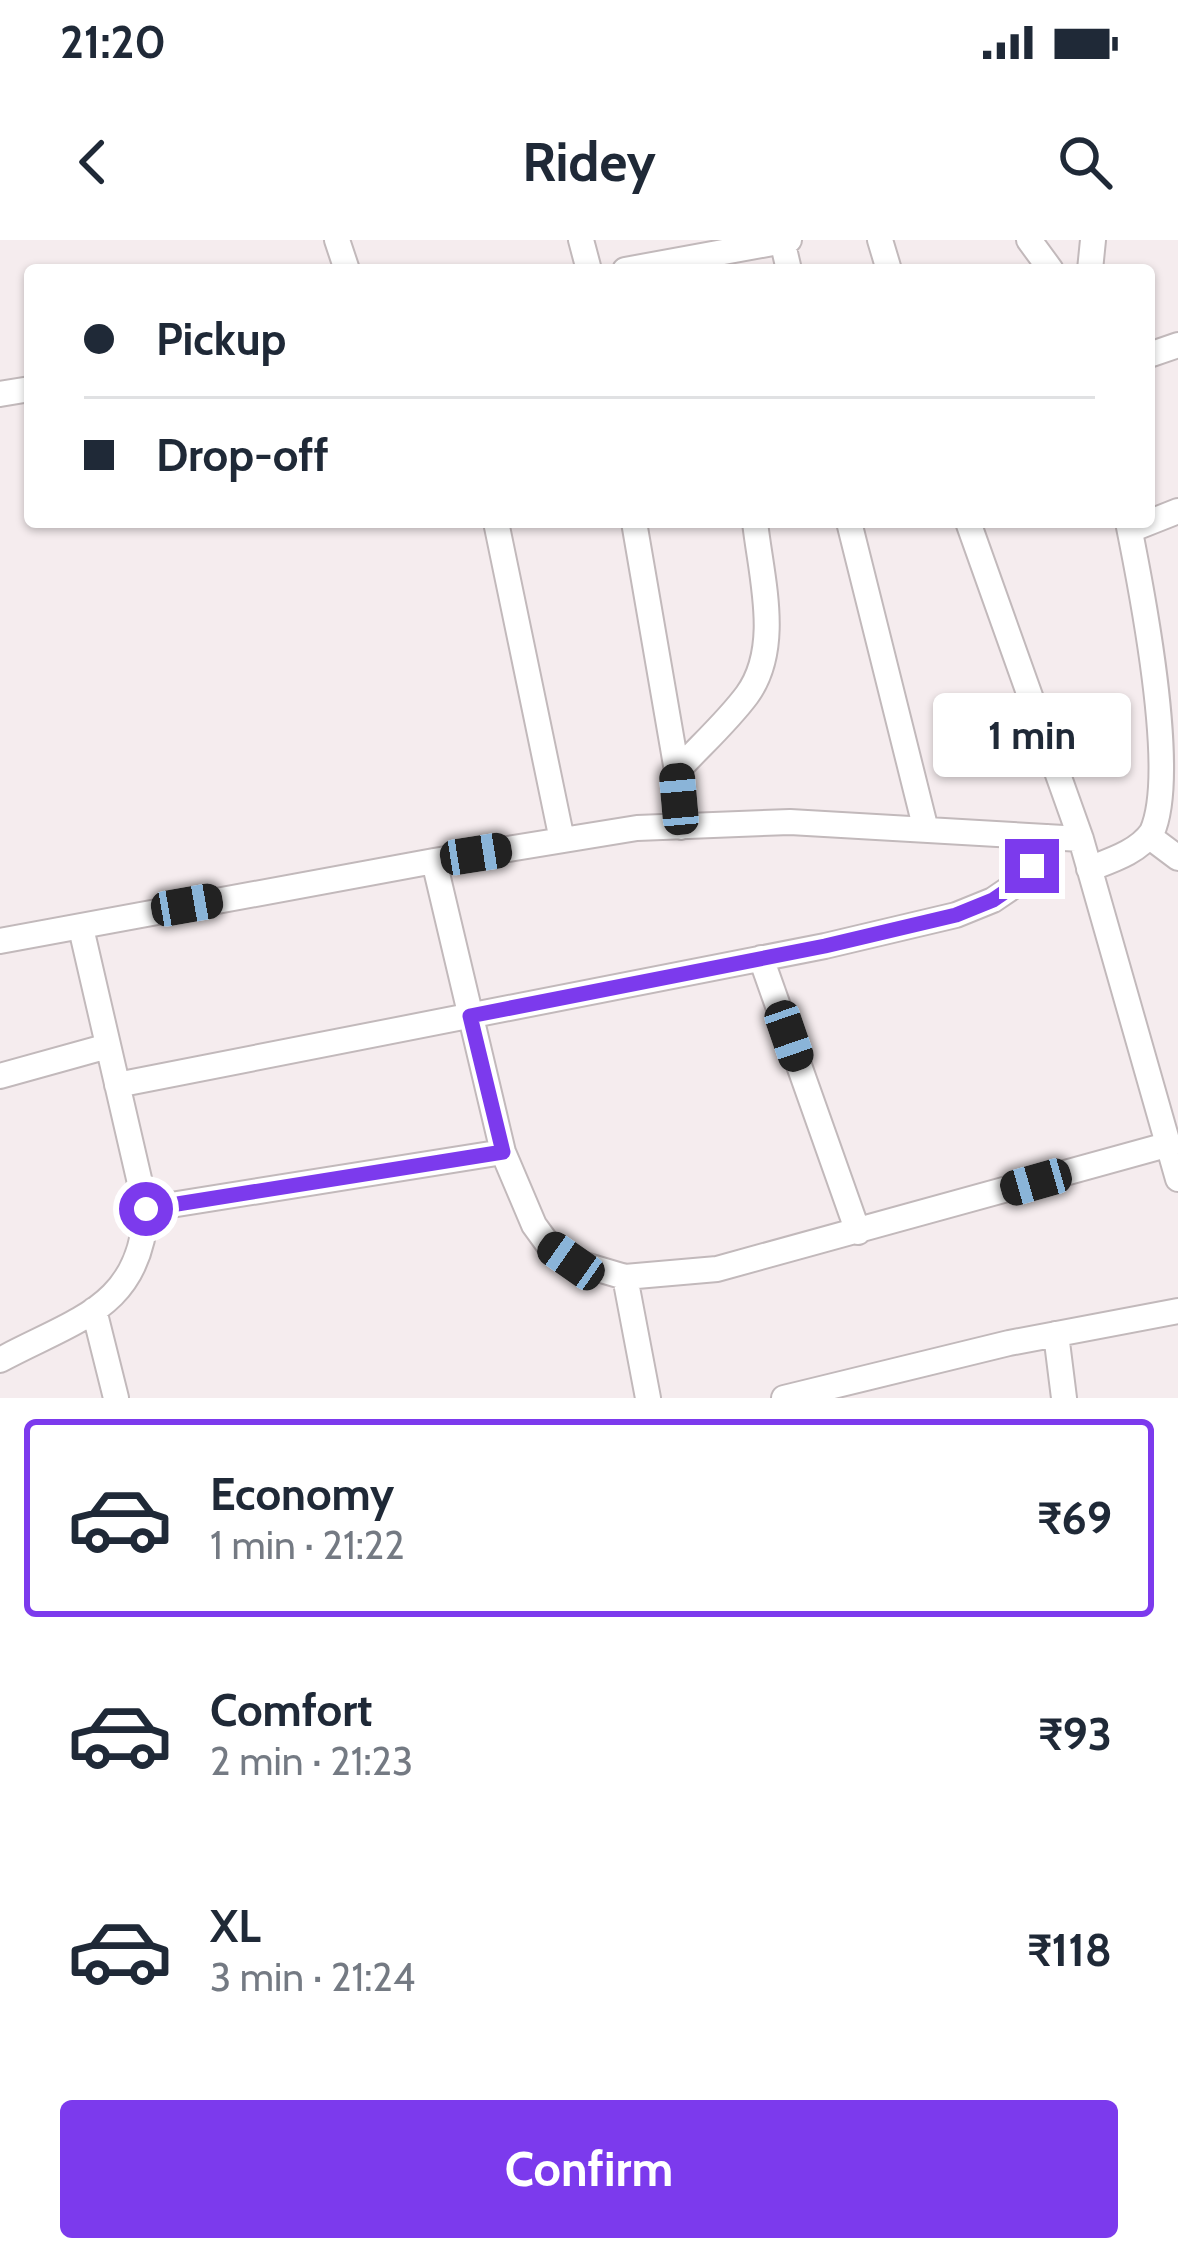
<!DOCTYPE html>
<html lang="en">
<head>
<meta charset="utf-8">
<style>
  body { margin:0; font-family:Cabin,sans-serif; background:#f2f2f3; color:#1f2937; height:100vh; display:flex; flex-direction:column; font-size:45px; white-space:nowrap }
  * { box-sizing:border-box; margin:0 }
  p { font-size:39px; color:#747a83 }
  .icon { flex:none; width:66px; height:66px; fill:none; stroke:currentColor; stroke-width:2; stroke-linecap:round; stroke-linejoin:round }
  .map { position:relative; height:1158px; overflow:hidden }
  .drawer { display:flex; flex-direction:column; background:#fff; flex:1 }
  .drawer>* { flex:none }
  .hud { position:absolute; left:24px; top:24px; width:1131px; height:264px; border-radius:12px; box-shadow:0 3px 9px #0004; display:grid; align-content:center; height:264px; padding:0 60px; background:#fff }
  .end { position:absolute; width:54px; height:54px; margin:-27px; border:15px solid #7c3aed; background:#fff; box-shadow:0 0 0 6px #fff }
  .from { border-radius:50% }
  .bubble { position:absolute; height:84px; border-radius:12px; background:#fff; box-shadow:0 3px 9px #0004; font-size:39px; font-weight:800; line-height:84px; text-align:center }
  .car { position:absolute; width:36px; height:72px; margin:-36px -18px; border-radius:15px; box-shadow:0 0 9px 3px #0007; background:linear-gradient(#222 24%,#8ab4d8 0 40%,#222 0 76%,#8ab4d8 0 86%,#222 0) }
  .hud b { display:flex; align-items:center; gap:42px; height:114px; font-size:45px }
  .hud b+b { border-top:3px solid #e0e1e3 }
  .hud i { width:30px; height:30px; background:#1f2937 }
  ul { padding:21px 0 0; list-style:none }
  li { display:flex; align-items:center; gap:36px; height:198px; margin:0 24px 18px; padding:0 36px; border:6px solid transparent; border-radius:12px }
  li div { flex:1 }
  li b { display:block; font-size:45px }
  li em { font-style:normal; font-weight:800 }
  li.on { border-color:#7c3aed }
  li>.icon { width:108px; height:108px; stroke-width:1.5 }
  .cta { display:flex; gap:24px; margin-top:auto; padding:24px 60px }
  .cta a { flex:1; height:138px; border-radius:12px; background:#7c3aed; color:#fff; font-size:48px; font-weight:800; line-height:138px; text-align:center }
  .status { display:flex; justify-content:space-between; align-items:center; height:84px; padding:0 60px; background:#fff; direction:ltr }
  .status svg { height:33px; fill:currentColor }
  header { display:flex; justify-content:space-between; align-items:center; height:156px; padding:0 60px; background:#fff; font-size:54px; font-weight:800 }
  .map>svg:first-child { display:block }
  .lines { fill:none; stroke-linecap:round; stroke-linejoin:round }
  .minor-casing { stroke:#c2b9bb; stroke-width:28 }
  .minor { stroke:#fff; stroke-width:24 }
  .route { stroke:#7c3aed; stroke-width:15 }
</style>
</head>
<body>
<div class="status"><b>21:20</b><svg viewBox="0 0 49 12"><path d="M0 12V9h3v3zM5 12V6h3v6zM10 12V3h3v9zM15 12V0h3v12zM26 1h20v11H26zM47 4h2v5h-2z"/></svg></div>
<header><svg class="icon" aria-label="back" viewBox="0 0 24 24"><path d="M15 5l-7 7 7 7"/></svg>Ridey<svg class="icon" aria-label="search" viewBox="0 0 24 24"><circle cx="10" cy="10" r="6"/><path d="M15 15l6 6"/></svg></header>
<div class="map">
<svg width="1178" height="1158" viewBox="0 0 1178 1158">
  <rect width="100%" height="100%" fill="#f5ecee"/>
  <g class="lines">
    <defs>
      <path id="minor" d="M337,0L347,30
        M581,0L589,30
        M782,0L789,30
        M880,0L889,30
        M1029,0L1051,30
        M625,30L789,0
        M1090,30L1093,0
        M1149,115L1178,105
        M0,154L30,149
        M496,282L562,600
        M634,282L677,531L681,587
        M849,282L926,590
        M968,282L1081,599L1178,939
        M1130,290L1178,271
        M677,531C700,506 727,482 747,455C782,407 761,337 755,282
        M1150,597L1178,618
        M434,621L503,912L534,985L550,1007L571,1021L625,1037L717,1029L1170,904
        M1089,629C1112,620 1138,612 1152,592C1178,534 1142,351 1128,282
        M0,701L434,621L637,588L790,582L1081,599
        M761,718L858,992
        M0,836L108,806
        M117,845L825,706L956,675L993,660L1015,645L1032,626L1047,597
        M146,969L503,912
        M625,1037L648,1158
        M94,1070L116,1158
        M1056,1094L1064,1158
        M0,1120C76,1079 141,1068 146,969L81,688
        M784,1158L1009,1103L1178,1071"/>
    </defs>
    <use href="#minor" class="minor-casing"/>
    <use href="#minor" class="minor"/>
  </g>
  <g class="lines">
    <path class="route" d="M146,969L503,912L470,776L825,706L956,675L993,660L1015,645L1032,626"/>
  </g>
</svg>
<i class="end from" style="left:146px;top:969px"></i>
<i class="end" style="left:1032px;top:626px"></i>
<div class="bubble" style="left:933px;top:453px;width:198px">1 min</div>
<i class="car" style="left:679px;top:559px;rotate:355deg"></i>
<i class="car" style="left:476px;top:614px;rotate:81deg"></i>
<i class="car" style="left:187px;top:665px;rotate:80deg"></i>
<i class="car" style="left:789px;top:796px;rotate:161deg"></i>
<i class="car" style="left:1036px;top:942px;rotate:254deg"></i>
<i class="car" style="left:571px;top:1021px;rotate:305deg"></i>
<div class="hud">
<b><i class="from"></i>Pickup</b>
<b><i></i>Drop-off</b>
</div>
</div>
<section class="drawer">
<ul>
<li class="on"><svg class="icon" aria-label="car" viewBox="0 0 24 24"><path d="M5 17H2v-5l4-1 3-4h7l3 4 3 1v5h-3M9 17h6M6 11h13"/><circle cx="7" cy="17" r="2"/><circle cx="17" cy="17" r="2"/></svg><div><b>Economy</b><p>1 min · 21:22</p></div><em>₹69</em></li>
<li><svg class="icon" aria-label="car" viewBox="0 0 24 24"><path d="M5 17H2v-5l4-1 3-4h7l3 4 3 1v5h-3M9 17h6M6 11h13"/><circle cx="7" cy="17" r="2"/><circle cx="17" cy="17" r="2"/></svg><div><b>Comfort</b><p>2 min · 21:23</p></div><em>₹93</em></li>
<li><svg class="icon" aria-label="car" viewBox="0 0 24 24"><path d="M5 17H2v-5l4-1 3-4h7l3 4 3 1v5h-3M9 17h6M6 11h13"/><circle cx="7" cy="17" r="2"/><circle cx="17" cy="17" r="2"/></svg><div><b>XL</b><p>3 min · 21:24</p></div><em>₹118</em></li>
</ul>
<div class="cta"><a>Confirm</a></div>
</section>
</body>
</html>
